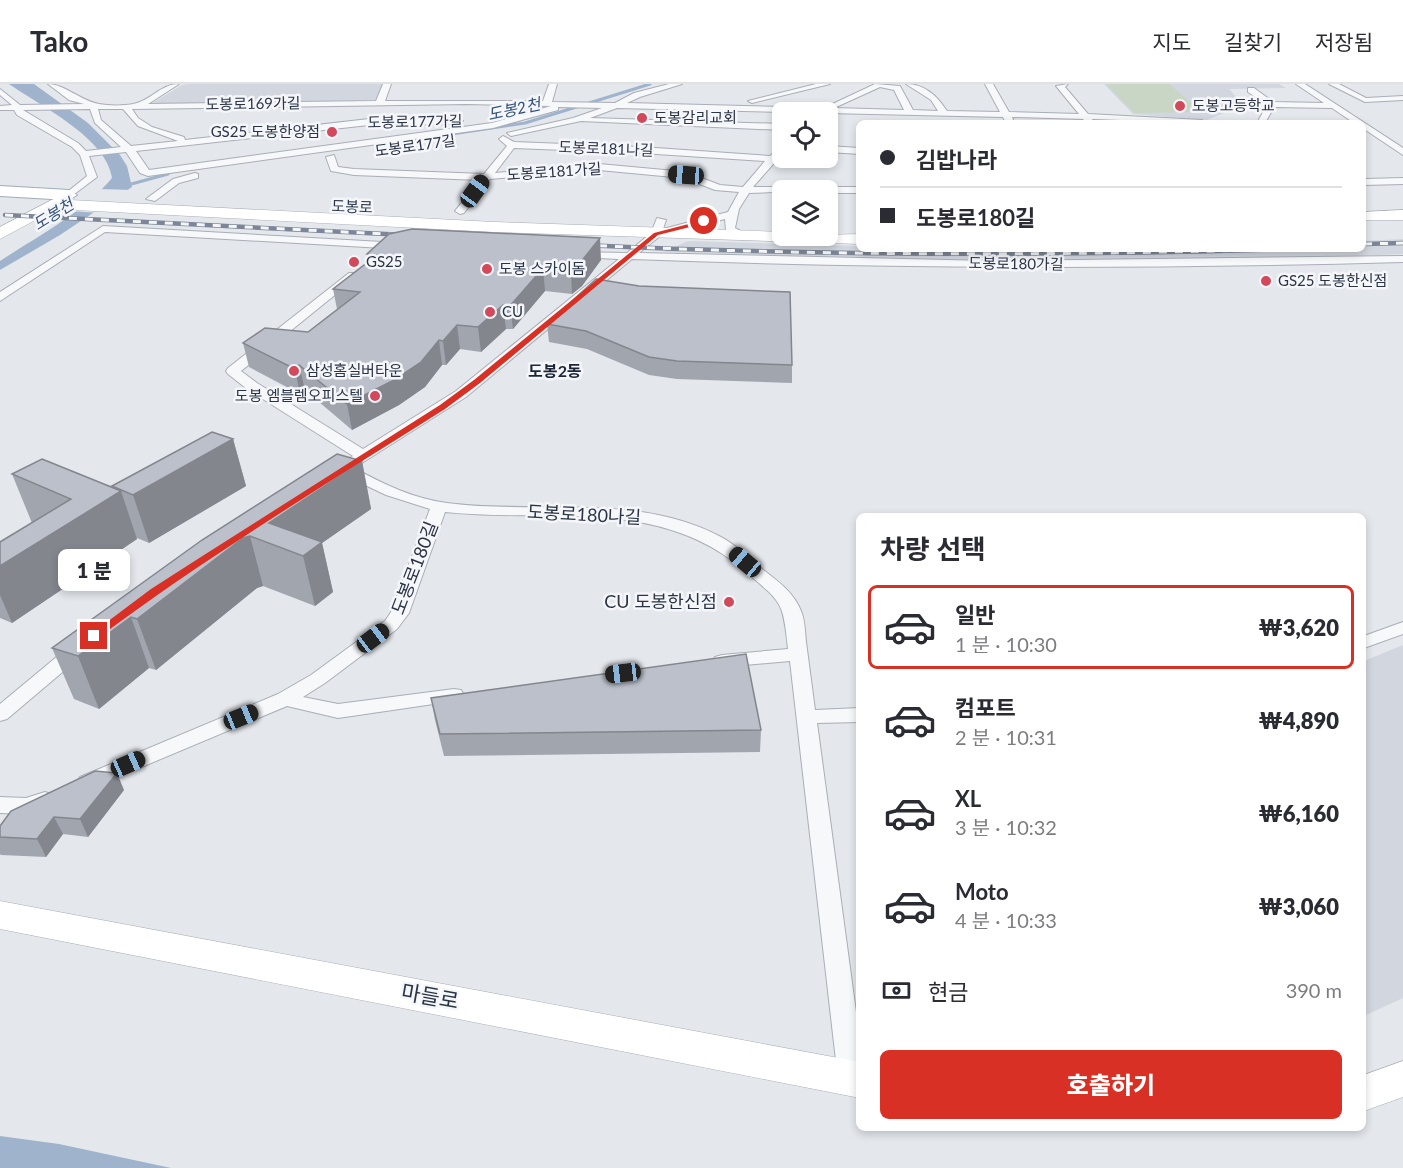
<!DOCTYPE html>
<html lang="ko">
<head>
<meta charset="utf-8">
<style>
  body { margin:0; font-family:Lato,"Noto Sans KR",sans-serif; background:#f2f2f3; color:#2b2b33; height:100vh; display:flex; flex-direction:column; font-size:22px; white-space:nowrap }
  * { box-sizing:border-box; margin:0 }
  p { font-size:20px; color:#7c7c81 }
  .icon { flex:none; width:33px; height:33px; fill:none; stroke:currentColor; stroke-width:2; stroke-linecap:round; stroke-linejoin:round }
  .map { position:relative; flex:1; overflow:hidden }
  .details { position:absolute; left:856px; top:429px; width:510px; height:618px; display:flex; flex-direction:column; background:#fff; border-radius:9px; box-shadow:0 3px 9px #0003 }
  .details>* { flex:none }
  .top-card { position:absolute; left:856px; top:36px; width:510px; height:132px; border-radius:9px; box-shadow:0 3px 9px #0003; display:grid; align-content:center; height:132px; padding:0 24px; background:#fff }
  .controls { position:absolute; left:772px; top:18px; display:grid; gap:12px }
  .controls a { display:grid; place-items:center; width:66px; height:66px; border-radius:9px; background:#fff; box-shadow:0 3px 9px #0003; font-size:30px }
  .end { position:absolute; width:27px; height:27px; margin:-14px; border:8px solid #d93025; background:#fff; box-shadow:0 0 0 3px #fff }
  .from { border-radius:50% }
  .bubble { position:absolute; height:42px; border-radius:9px; background:#fff; box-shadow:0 3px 9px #0003; font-size:20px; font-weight:800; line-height:42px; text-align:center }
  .car { position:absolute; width:18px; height:36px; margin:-18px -9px; border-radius:8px; box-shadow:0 0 4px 2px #0007; background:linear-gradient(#222 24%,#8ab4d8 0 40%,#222 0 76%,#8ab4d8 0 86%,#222 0) }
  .top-card b { display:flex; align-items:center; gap:21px; height:57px; font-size:22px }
  .top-card b+b { border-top:2px solid #e1e1e2 }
  .top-card i { width:15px; height:15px; background:#2b2b33 }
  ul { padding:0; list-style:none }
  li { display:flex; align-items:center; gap:18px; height:84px; margin:0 12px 9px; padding:0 12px; border:3px solid transparent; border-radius:9px }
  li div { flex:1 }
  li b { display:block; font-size:22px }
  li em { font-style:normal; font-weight:800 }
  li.active { border-color:#d93025 }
  li>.icon { width:54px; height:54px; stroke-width:1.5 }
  h2 { padding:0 24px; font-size:27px; line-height:72px }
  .pay { display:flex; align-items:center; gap:15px; height:66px; padding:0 24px; font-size:22px }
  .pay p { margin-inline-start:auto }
  .button { display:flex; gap:12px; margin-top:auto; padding:12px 24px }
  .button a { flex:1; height:69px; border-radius:9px; background:#d93025; color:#fff; font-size:24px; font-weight:800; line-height:69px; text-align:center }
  header { display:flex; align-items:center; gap:36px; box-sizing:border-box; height:84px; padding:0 30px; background:#fff; border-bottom:2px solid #e1e1e2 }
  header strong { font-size:28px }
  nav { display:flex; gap:33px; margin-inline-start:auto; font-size:21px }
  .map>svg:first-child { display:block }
  .built { fill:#d2d6de }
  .green { fill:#c9d6c5 }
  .water { fill:#9fb4cc }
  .pier { fill:#e4e7ec }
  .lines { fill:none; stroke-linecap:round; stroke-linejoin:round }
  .stream { stroke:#9fb4cc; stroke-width:3 }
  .street-casing { stroke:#a9aeb7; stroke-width:2 }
  .secondary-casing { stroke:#a9aeb7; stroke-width:1 }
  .primary-casing { stroke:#a3abb8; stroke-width:2 }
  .street { fill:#f7f8fa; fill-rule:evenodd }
  .secondary { fill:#fff; fill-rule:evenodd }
  .primary { fill:#fff; fill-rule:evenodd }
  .rail-casing { stroke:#7d8696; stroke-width:4.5 }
  .rail { stroke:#f4f6f9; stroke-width:3; stroke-dasharray:8; stroke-linecap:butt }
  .wall { fill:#a1a5ae }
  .shaded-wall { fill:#83868d }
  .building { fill:#bbc0ca; stroke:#83868d; stroke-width:1.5 }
  .route { fill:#d93025 }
  .poi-dot { fill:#d1495b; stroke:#f4f6f9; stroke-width:2 }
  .labels { text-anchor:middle; stroke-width:5; stroke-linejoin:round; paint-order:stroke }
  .far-street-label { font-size:15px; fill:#2b3445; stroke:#f4f6f9 }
  .far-poi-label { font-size:15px; fill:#2b3445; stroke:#f4f6f9; text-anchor:start }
  .far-water-label { font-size:16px; font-style:italic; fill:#34527a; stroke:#f4f6f9 }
  .far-neighbourhood-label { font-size:16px; font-weight:bold; fill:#1d2536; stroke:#f4f6f9 }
  .street-label { font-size:18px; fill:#2b3445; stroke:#f4f6f9 }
  .poi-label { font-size:18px; fill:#2b3445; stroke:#f4f6f9; text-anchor:end }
  .near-street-label { font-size:21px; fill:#2b3445; stroke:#f4f6f9 }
</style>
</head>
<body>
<header>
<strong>Tako</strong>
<nav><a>지도</a><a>길찾기</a><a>저장됨</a></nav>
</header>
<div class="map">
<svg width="1403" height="1084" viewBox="0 0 1403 1084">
  <rect width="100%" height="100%" fill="#e4e7ec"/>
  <path class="built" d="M189,0H383L375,16L151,20L182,1Z
    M1104,0H1279L1286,4L1229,5L1240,17L1229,27L1207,36L1133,30Z
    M1403,155V170L1169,179L1052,176L1047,165H1364V157Z
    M688,157L859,162L860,165H1013L1021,178L664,168Z
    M1403,561V914L1364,932V577Z"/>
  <path class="green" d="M1106,0H1169L1202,28L1134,29Z"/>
  <path class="water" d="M9,0H34L88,39L120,71L127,82L132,103L60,151L0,186V177C38,152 83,129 112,94C107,54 39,21 9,0Z
    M0,1052L59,1060L171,1084H0Z"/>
  <path class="pier" d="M98,105L133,106L100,129L69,127Z"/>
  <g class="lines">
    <path class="stream" d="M379,61L525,39L650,0
      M124,102L168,90"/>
    <defs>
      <path id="street" d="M48,0C64,0 81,17 99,20C109,22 128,22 137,19C153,14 162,0 179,0L148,20L376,17L383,0H391L385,17H543L549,0H557L552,18L615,19L634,9L669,0H682L640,13L627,19L824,24L875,0L900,2L913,26L938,27L931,16L906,0C925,0 937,12 947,27L1000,28L985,0H993L1009,28L1079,30L1056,2L1068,0L1065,3L1088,30L1202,36L1206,39L1092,35L1094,39H1086L1083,35L1012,33L1014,39H1006L1003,33L617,24L590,34L783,40V46L581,37L511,52L507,49L573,34L602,24L558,23V26L493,44L148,92L140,89L126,68L89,72L97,93L69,114L66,113V109L87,92L80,71L72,63L17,31L14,26H0V22L12,21L0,11V5L20,21L84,20L69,16ZM880,3L894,6L904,26L834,24ZM467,20L551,22L492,39L149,86L136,67L369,41L459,40L463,37L459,34L369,35L185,56L184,53L152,43L138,34L132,25ZM90,25L95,39L121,63L86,67L78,59L23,26ZM98,25H123L138,42L178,57L131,62L101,36Z
        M816,0H830L752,19L748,17Z
        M1296,0H1305L1403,64V71L1364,45V39H1354L1332,24L1274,23L1265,39H1257L1267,21L1248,8V4H1254L1273,18L1324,19Z
        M1329,0H1339L1366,14L1403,12V16L1365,18Z
        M503,52L514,58L641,63L770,72L783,61V69L753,103H860V109H828V106L749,109L739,125L735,144L748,151V155H740L726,147L725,135L660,152L639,169L990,177L1403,172V178C1146,185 889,185 632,175L466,313L354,384C383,400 414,415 447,419C538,431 637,408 721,453C736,461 748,473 761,484C776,496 794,508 801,527C805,536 805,548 806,558C809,581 812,603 815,626L860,624V638L817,639L860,958V1003L851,1006L842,1003L838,994L790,577L722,583L715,581L713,577L715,573L722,571L788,565C783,514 781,519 744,486C659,412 547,439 445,428L409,529L397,545L325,599L303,613L338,620L454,605L461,606L464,611L461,616L338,634L287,622L94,703L87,705L80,703L77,698L80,693L278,610L311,591L385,537L391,528L430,425L386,411L344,391L336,394L331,392L328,389L331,386L353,372L247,305L228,290L226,287L228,284L349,189H357V193L241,287L257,299L363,365L456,307L619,175L577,173L572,170L573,168L627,169L651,149L657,134L666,136L663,145L728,128L739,108L715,106L684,94L599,86L490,95L464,129L460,130L455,127L480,96L354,91L331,87L326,73L334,71L338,83L354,85L484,90L507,62L499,55ZM514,64L641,69L765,77L743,103L720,101L686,88L599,80L495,89Z
        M828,62L860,64V70L828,68Z
        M195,89L198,90V94L179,99L155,117L146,115L173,95Z
        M1403,94V100L1364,101V95Z
        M103,142L400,159L405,162L400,165L105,148L0,217V208Z
        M1403,538V550L1364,564V552Z
        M78,559L85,561L87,565L85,569L7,635L0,637V620L71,561Z
        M45,708L53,711L56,716L53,721L27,730L0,729V713L26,714Z"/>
      <path id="secondary" d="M67,108L74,112L70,116L494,138L783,148V152L860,150V160L494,148L56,125L0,155V143Z
        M1403,126V136H1364V128Z
        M0,817L860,978V1014L0,845Z
        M1403,977V1013L1364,1027V991Z"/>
      <path id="primary" d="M0,102L69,106L77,111L69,116L0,112Z"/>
    </defs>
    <use href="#street" class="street-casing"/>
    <use href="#secondary" class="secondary-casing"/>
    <use href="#primary" class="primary-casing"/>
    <use href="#street" class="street"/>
    <use href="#secondary" class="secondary"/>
    <use href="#primary" class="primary"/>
    <defs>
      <path id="rail" d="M5,131L406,151
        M1364,160L1403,159
        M583,161C818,172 1053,172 1288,165"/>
    </defs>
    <use href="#rail" class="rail-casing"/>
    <use href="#rail" class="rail"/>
  </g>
  <path class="wall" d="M367,170L601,176L582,202L572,210L545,207L513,245H506L481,268L460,265L446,281H442L425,303L399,321L352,346L305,306L300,310L249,283L243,259L308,248L337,225L333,205L368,178Z
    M547,240L792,281V299L677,295L649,291L587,265L549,258Z
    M233,355L246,402L149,459L137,454V455L12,539L0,534V458L32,439L12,390L112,404V402Z
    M362,377L371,425L322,459L333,508L315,522L263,502L257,504L156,586L149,584L99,625L74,615L52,564Z
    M431,614L761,646L760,668L444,672L435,636Z
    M124,706L88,753L63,750L46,773L1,771L0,770V742Z"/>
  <path class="shaded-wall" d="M600,154L601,176L582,202L572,210L571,187Z
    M543,184L545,207L513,245L510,222Z
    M503,221L506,245L481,268L478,243Z
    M457,241L460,265L446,281L443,257Z
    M439,256L442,281L425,303L399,321L352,346L347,320Z
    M299,281L305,306L300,310L295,285Z
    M233,355L246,402L149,459L133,411Z
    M362,377L371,425L322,459L333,508L315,522L303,472L269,439Z
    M121,407L137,455L12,539L0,511V482Z
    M250,452L263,502L257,504L156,586L137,535L243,454Z
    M131,533L149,584L99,625L78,572Z
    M117,689L124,706L88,753L80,735Z
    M54,733L63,750L46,773L37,755Z"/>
  <path class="building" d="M412,145L600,154L580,179L571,187L543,184L510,222L503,221L478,243L457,241L443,257L439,256L421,278L394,296L347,320L299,281L295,285L243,259L265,244L308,248L360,208L333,205L377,171L367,170L389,150Z
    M596,195L639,202L790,208L792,281L677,277L649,273L586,247L547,240Z
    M212,348L233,355L133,411L112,402Z
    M337,370L362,377L269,439L322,458L303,472L250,452L243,454L137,535L131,533L78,572L52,564L202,456Z
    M42,375L121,407L0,482V458L71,415L12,390Z
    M746,570L761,646L440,650L431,614Z
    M95,687L117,689L80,735L54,733L37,755L0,753V742L11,727Z"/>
  <path class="route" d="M704,136L706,139L658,151L480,299L445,325C328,399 209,471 98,554H91V550L151,505L204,471L440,321L474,296L654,149Z"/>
  <g class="poi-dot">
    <circle cx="1180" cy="22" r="6"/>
    <circle cx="642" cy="34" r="6"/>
    <circle cx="332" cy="48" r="6"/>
    <circle cx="354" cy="178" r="6"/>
    <circle cx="487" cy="185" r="6"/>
    <circle cx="1266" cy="197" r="6"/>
    <circle cx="490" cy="228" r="6"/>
    <circle cx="294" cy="287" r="6"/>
    <circle cx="375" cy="312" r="6"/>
    <circle cx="729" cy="518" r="6"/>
  </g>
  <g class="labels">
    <g class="far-street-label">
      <text transform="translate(253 20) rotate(-1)" y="5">도봉로169가길</text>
      <text transform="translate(415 38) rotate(-1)" y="5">도봉로177가길</text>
      <text transform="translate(415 62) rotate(-8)" y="5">도봉로177길</text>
      <text transform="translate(606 65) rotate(2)" y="5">도봉로181나길</text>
      <text transform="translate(554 88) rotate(-4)" y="5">도봉로181가길</text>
      <text transform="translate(352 123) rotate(2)" y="5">도봉로</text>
      <text transform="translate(1016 180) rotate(1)" y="5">도봉로180가길</text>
    </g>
    <g class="far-poi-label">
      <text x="1192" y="27">도봉고등학교</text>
      <text x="654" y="39">도봉감리교회</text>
      <text x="320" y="53" text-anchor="end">GS25 도봉한양점</text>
      <text x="366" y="183">GS25</text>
      <text x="499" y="190">도봉 스카이돔</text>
      <text x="1278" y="202">GS25 도봉한신점</text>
      <text x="502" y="233">CU</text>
      <text x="306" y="292">삼성홈실버타운</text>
      <text x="363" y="317" text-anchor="end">도봉 엠블렘오피스텔</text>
    </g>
    <g class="far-water-label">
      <text transform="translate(514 25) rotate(-12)" y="6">도봉2천</text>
      <text transform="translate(53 130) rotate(-32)" y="6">도봉천</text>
    </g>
    <g class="far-neighbourhood-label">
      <text x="555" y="293">도봉2동</text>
    </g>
    <g class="street-label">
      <text transform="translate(584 431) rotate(3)" y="6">도봉로180나길</text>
      <text transform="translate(415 484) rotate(-69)" y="6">도봉로180길</text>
    </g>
    <g class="poi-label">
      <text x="717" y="524">CU 도봉한신점</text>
    </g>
    <g class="near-street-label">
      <text transform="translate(430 913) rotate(10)" y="7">마들로</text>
    </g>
  </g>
</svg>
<div class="controls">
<a><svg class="icon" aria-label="locate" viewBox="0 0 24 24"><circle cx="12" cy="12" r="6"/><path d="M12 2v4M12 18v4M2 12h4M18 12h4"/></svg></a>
<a><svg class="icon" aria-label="layers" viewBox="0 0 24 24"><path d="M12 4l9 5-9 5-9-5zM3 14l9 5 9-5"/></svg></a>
</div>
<i class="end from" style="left:704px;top:137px"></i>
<i class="end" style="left:94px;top:552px"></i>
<div class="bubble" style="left:58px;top:465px;width:72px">1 분</div>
<i class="car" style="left:686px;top:91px;rotate:274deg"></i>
<i class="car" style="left:475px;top:107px;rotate:36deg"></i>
<i class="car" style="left:745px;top:478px;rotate:310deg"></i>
<i class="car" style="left:373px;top:554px;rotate:53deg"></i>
<i class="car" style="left:623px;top:589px;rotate:263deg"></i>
<i class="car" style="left:241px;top:633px;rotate:68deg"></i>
<i class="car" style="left:128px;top:680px;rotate:66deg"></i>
<div class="top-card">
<b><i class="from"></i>김밥나라</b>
<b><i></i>도봉로180길</b>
</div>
<section class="details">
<h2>차량 선택</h2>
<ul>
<li class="active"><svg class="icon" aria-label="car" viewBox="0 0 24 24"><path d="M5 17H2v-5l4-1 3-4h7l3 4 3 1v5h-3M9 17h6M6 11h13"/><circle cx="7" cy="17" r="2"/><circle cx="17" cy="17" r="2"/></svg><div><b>일반</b><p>1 분 · 10:30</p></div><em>₩3,620</em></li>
<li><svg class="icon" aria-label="car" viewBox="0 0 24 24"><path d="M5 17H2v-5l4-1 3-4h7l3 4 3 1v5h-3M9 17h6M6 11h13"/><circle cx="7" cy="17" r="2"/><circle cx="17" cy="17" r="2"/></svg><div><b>컴포트</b><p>2 분 · 10:31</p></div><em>₩4,890</em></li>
<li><svg class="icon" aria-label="car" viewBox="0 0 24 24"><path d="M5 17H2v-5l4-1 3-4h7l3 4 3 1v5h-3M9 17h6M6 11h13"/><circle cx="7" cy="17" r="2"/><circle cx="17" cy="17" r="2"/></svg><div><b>XL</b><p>3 분 · 10:32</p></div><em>₩6,160</em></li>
<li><svg class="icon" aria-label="car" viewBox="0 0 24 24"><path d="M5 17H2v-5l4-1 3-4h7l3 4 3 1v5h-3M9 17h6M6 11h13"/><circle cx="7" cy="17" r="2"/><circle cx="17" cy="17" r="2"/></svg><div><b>Moto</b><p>4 분 · 10:33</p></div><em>₩3,060</em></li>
</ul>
<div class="pay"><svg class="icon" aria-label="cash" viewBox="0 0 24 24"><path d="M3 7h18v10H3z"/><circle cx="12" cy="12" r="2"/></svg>현금<p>390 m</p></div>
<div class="button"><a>호출하기</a></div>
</section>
</div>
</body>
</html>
